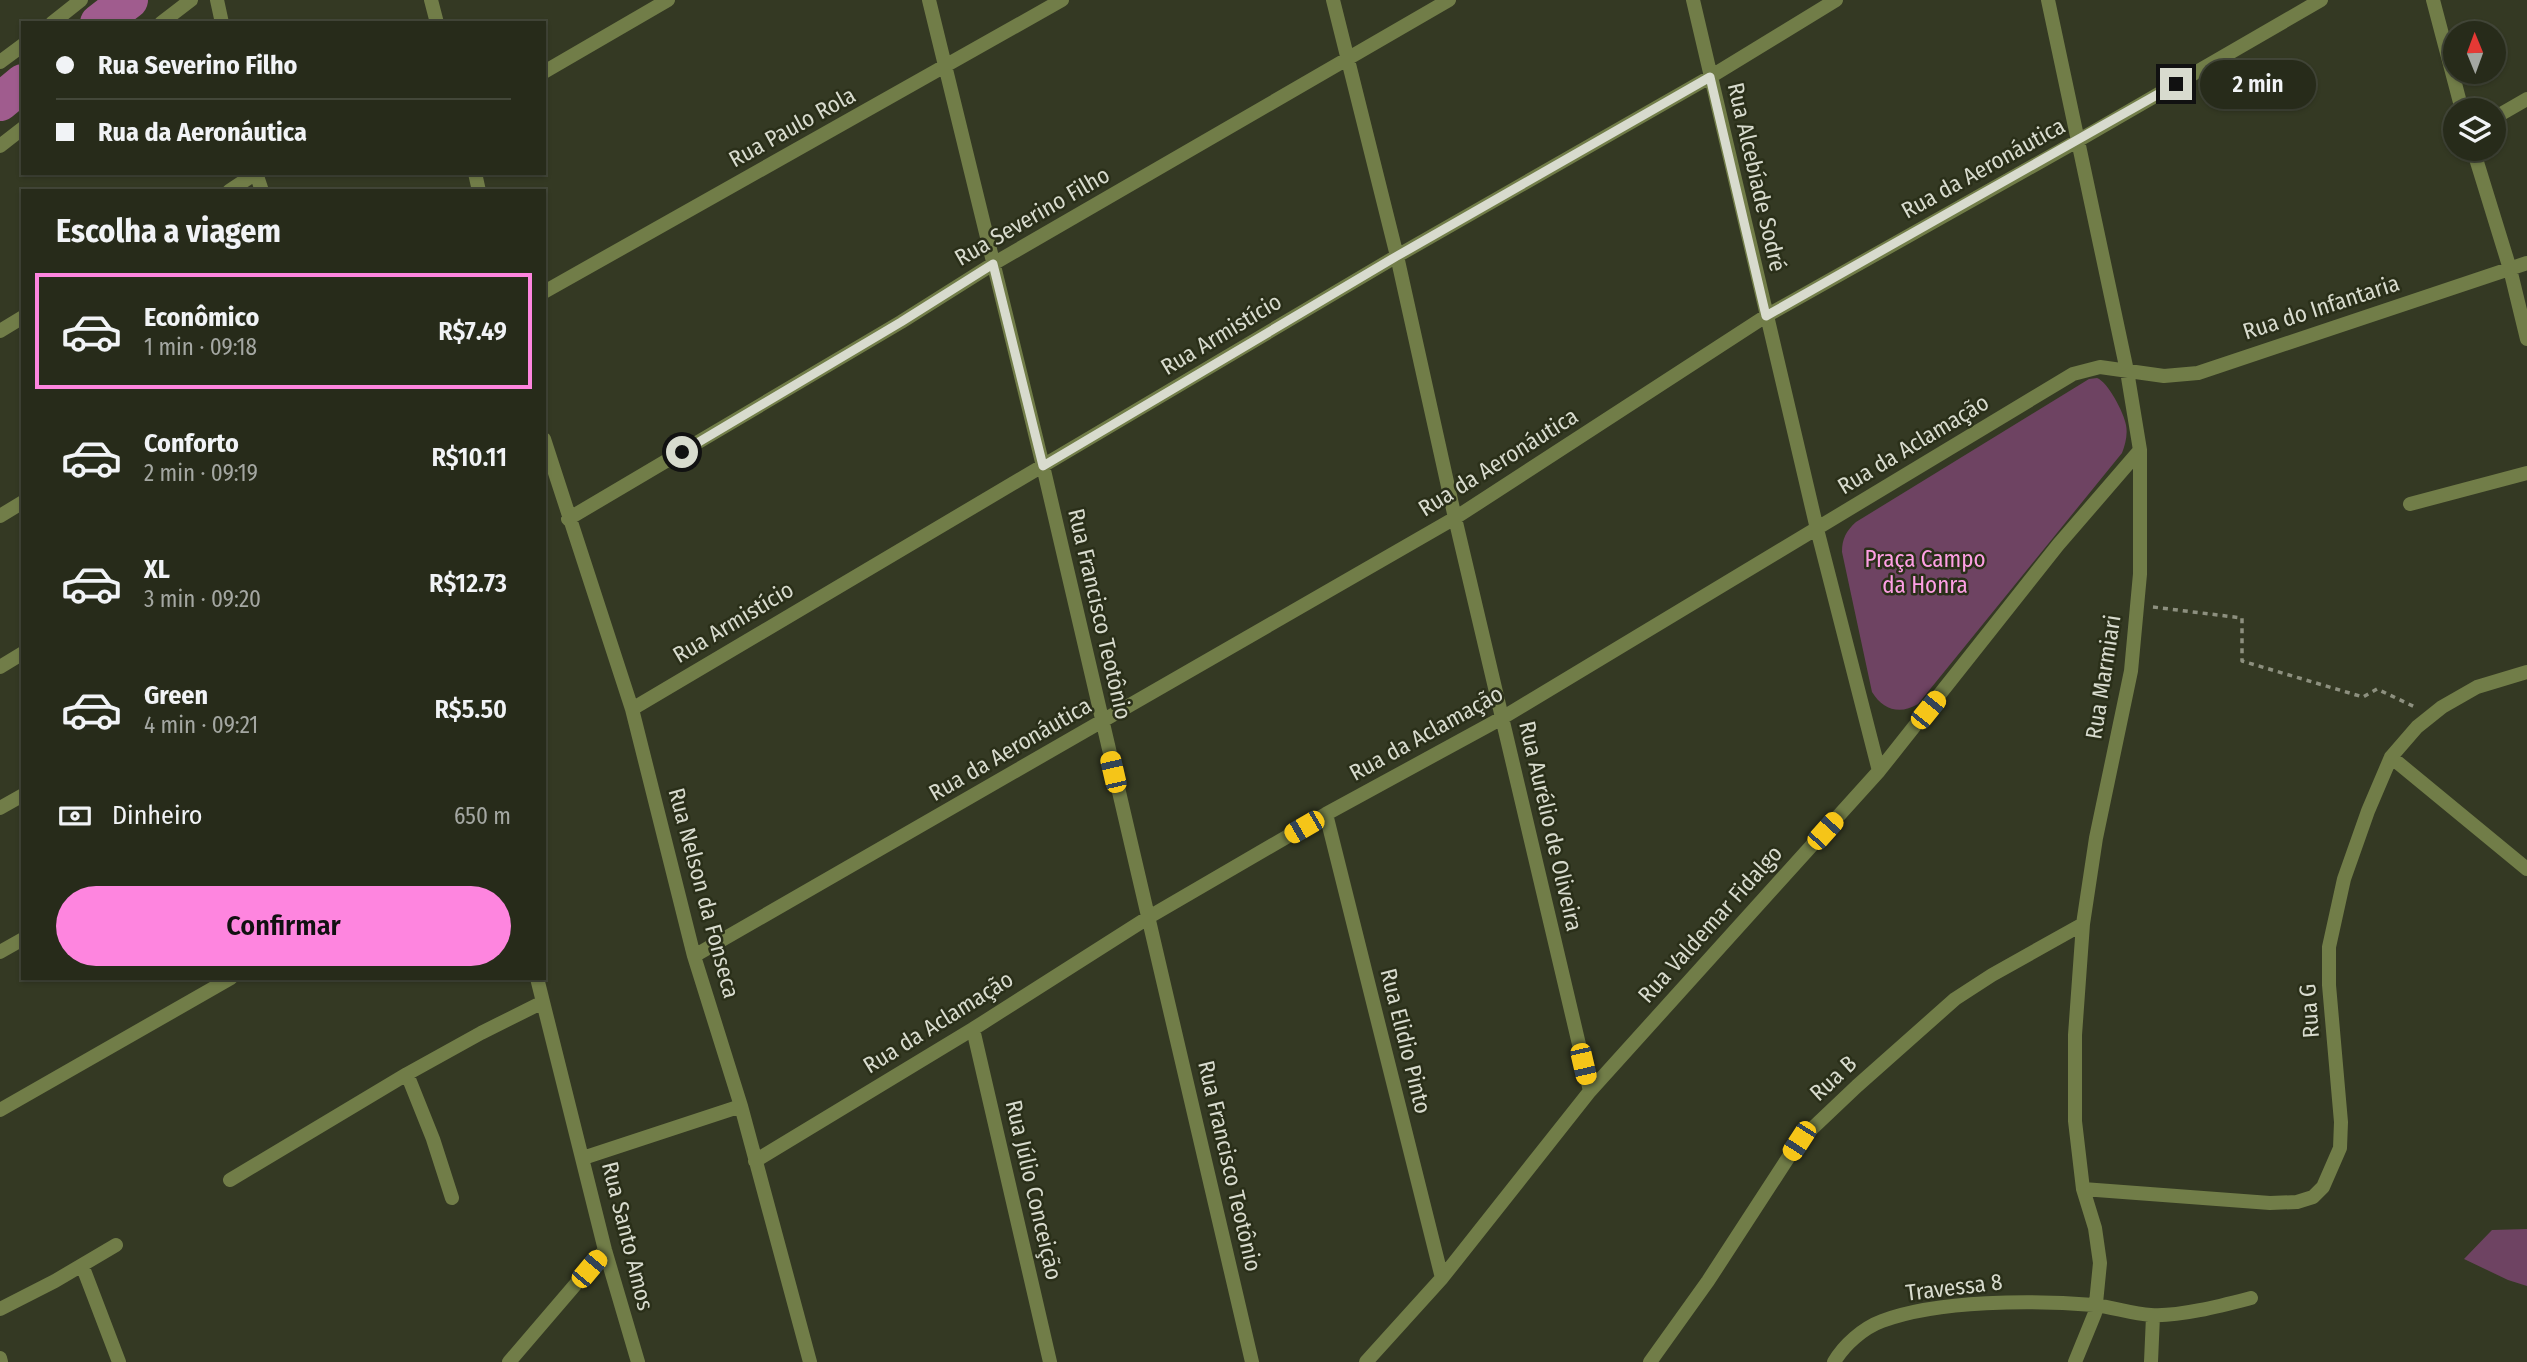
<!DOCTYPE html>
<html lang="pt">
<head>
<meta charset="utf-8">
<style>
  body { margin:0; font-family:"Fira Sans Condensed",sans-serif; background:#333727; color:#f1f3f6; height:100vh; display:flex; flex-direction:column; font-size:26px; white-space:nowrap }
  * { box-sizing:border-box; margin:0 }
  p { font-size:23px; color:#a4a7a2 }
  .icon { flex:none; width:38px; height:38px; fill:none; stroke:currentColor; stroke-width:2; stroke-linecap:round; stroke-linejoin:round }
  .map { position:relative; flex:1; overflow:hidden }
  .panel { position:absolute; left:21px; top:189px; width:525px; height:791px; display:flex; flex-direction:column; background:#272b1a; border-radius:0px; box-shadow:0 2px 5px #0004,0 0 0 2px #434739 }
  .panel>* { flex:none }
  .banner { position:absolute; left:21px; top:21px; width:525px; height:154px; border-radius:0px; box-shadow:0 2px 5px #0004,0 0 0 2px #434739; display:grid; align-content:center; height:154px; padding:0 35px; background:#272b1a }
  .needle { width:46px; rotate:359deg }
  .fabs { position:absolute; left:2443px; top:21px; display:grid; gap:14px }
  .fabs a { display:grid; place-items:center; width:63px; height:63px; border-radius:50%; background:#272b1a; box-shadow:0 2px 5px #0004,0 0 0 2px #434739; font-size:35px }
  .end { position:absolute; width:32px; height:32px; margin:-16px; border:9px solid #d8dbce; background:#111; box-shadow:0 0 0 4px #111 }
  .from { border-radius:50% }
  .bubble { position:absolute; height:49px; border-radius:24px; background:#272b1a; box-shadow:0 2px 5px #0004,0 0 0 2px #434739; font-size:23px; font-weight:600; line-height:49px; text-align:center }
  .car { position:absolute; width:21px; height:42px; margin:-21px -10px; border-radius:9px; box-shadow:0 0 5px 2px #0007; background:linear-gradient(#f5c518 24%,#345 0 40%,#f5c518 0 76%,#345 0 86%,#f5c518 0) }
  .banner b { display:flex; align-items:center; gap:24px; height:66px; font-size:26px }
  .banner b+b { border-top:2px solid #434739 }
  .banner i { width:18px; height:18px; background:#f1f3f6 }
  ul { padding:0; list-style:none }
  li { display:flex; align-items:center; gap:21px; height:116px; margin:0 14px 10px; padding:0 21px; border:4px solid transparent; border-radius:0px }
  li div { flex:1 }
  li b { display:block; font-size:26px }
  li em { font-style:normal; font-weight:600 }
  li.selected { border-color:#fe85df }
  li>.icon { width:63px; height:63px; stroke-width:1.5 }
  h2 { padding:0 35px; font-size:32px; line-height:84px }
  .pay { display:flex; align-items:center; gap:18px; height:77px; padding:0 35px; font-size:26px }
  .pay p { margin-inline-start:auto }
  .primary-button { display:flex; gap:14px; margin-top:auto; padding:14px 35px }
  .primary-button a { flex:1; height:80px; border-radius:42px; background:#fe85df; color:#111; font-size:28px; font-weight:600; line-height:80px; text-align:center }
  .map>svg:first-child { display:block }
  .green { fill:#6e4362 }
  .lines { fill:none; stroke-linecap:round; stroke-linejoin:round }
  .river { stroke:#a05c8e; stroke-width:38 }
  .path { stroke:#8d907f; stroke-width:3.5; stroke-dasharray:5 5; stroke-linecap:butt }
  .minor { stroke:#717d48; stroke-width:14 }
  .route { stroke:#d8dbce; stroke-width:9 }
  .labels { text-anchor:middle; stroke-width:5; stroke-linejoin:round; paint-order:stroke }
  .street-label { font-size:23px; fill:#d8dbce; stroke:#2a2f19 }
  .park-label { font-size:23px; fill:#fe9fe4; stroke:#2a2f19 }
</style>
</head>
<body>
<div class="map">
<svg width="2527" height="1362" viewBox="0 0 2527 1362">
  <rect width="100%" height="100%" fill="#343923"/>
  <path class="green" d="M2097,378C2108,382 2124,413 2126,425C2128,435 2125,445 2122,453L1918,704C1900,715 1883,710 1872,692L1842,552C1842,539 1846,531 1856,522L2089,379Z
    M2527,1229V1286L2508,1280L2464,1259L2492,1230Z"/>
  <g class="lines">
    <path class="river" d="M99,23L129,0
      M0,102L23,83"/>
    <path class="path" d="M2153,607L2242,618V661L2363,697L2377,689L2415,707"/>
    <path class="minor" d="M217,0L222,23
      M431,0L437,23
      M929,0L1043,466L1252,1362
      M1333,0L1397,256L1455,518L1590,1091
      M1693,0L1817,529L1879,771
      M2048,0L2127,371L2140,450V574L2131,671L2096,838L2083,924L2075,1035V1121L2083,1189L2095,1228L2100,1263L2095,1313L2075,1362
      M2433,0L2462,110
      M52,23L81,0
      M161,23L191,0
      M0,62L23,45
      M544,72L668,0
      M2494,118L2527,99
      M0,146L23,128
      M2473,149L2510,269L2527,339
      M256,173L262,191
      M475,173L479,191
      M229,191L256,173
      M544,292L1062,0
      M0,331L23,317
      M544,439L632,709L694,956L741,1106L810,1362
      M2410,504L2527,473
      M0,516L23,502
      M568,519L901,322L993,264L1449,0
      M0,667L23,653
      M632,709L1397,256L1710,77L1836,0
      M2391,757L2527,869
      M0,808L23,795
      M1326,814L1442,1278
      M0,952L23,939
      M694,956L1455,518L1766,316L2079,140L2321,0
      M537,978L605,1250L638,1362
      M973,1029L1050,1362
      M0,1110L231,978
      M583,1158L741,1106
      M755,1161L973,1029L1149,917L1326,814L1502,718L2073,374L2100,367L2164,376L2198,373L2527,263
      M230,1180L407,1074
      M2083,1189L2270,1203L2297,1202L2313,1197L2323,1187L2340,1148L2341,1122L2329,985V947L2344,879L2368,811L2391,757L2417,727L2442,707L2477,687L2527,672
      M452,1198L433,1139L407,1074L481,1033L543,1002
      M82,1265L119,1362
      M0,1309L55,1281L116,1245
      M0,1358L1,1362
      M509,1362L605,1250
      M1366,1362L1442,1278L1590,1091L1879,771L2058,545L2140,450
      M1650,1362L1708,1281L1799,1141L1857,1086L1955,999L1992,975L2083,924
      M1834,1362C1844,1345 1863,1328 1882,1321C1938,1300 2033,1300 2094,1305C2113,1307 2132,1314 2151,1315C2179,1317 2224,1305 2251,1298
      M2151,1362L2153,1316"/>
  </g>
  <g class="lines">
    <path class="route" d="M682,452L901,322L993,264L1043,466L1397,256L1710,77L1766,316L2176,84"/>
  </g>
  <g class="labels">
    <g class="street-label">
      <text transform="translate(792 127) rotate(-29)" y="8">Rua Paulo Rola</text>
      <text transform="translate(1983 168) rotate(-29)" y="8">Rua da Aeronáutica</text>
      <text transform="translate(1757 177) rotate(77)" y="8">Rua Alcebíade Sodré</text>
      <text transform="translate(1032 216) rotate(-30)" y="8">Rua Severino Filho</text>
      <text transform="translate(2321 307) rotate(-18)" y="8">Rua do Infantaria</text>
      <text transform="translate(1221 334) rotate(-31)" y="8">Rua Armistício</text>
      <text transform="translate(1913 444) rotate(-31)" y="8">Rua da Aclamação</text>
      <text transform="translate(1498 462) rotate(-32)" y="8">Rua da Aeronáutica</text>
      <text transform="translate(1100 614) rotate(77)" y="8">Rua Francisco Teotônio</text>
      <text transform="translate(733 622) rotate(-31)" y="8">Rua Armistício</text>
      <text transform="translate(2103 677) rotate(-81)" y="8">Rua Marmiari</text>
      <text transform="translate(1426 733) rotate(-29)" y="8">Rua da Aclamação</text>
      <text transform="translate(1010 749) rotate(-30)" y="8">Rua da Aeronáutica</text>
      <text transform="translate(1551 826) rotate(77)" y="8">Rua Aurélio de Oliveira</text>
      <text transform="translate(704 893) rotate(75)" y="8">Rua Nelson da Fonseca</text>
      <text transform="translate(1710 924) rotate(-48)" y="8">Rua Valdemar Fidalgo</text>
      <text transform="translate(2309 1011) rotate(-94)" y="8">Rua G</text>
      <text transform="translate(938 1022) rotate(-32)" y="8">Rua da Aclamação</text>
      <text transform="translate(1406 1041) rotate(76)" y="8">Rua Elidio Pinto</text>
      <text transform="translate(1833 1078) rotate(-43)" y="8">Rua B</text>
      <text transform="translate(1230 1166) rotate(77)" y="8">Rua Francisco Teotônio</text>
      <text transform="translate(1034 1190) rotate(77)" y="8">Rua Júlio Conceição</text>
      <text transform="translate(628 1236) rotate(76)" y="8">Rua Santo Amos</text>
      <text transform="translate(1954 1287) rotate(-7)" y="8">Travessa 8</text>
    </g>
    <g class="park-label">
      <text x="1925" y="567">Praça Campo<tspan x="1925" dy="26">da Honra</tspan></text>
    </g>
  </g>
</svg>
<div class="fabs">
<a><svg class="needle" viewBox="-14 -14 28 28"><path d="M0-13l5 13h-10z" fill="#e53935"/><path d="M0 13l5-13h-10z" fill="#a4a7a2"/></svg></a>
<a><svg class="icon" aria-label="layers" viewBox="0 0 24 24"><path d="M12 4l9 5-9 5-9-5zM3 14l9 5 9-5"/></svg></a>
</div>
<i class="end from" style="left:682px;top:452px"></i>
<i class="end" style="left:2176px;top:84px"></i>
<div class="bubble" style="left:2200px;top:60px;width:116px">2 min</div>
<i class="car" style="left:1928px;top:710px;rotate:39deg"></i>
<i class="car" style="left:1113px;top:772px;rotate:347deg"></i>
<i class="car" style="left:1304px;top:827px;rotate:240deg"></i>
<i class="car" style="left:1825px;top:831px;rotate:42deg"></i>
<i class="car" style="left:1583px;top:1064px;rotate:167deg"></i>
<i class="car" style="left:1799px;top:1141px;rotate:213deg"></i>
<i class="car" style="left:589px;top:1269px;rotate:40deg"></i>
<div class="banner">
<b><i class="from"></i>Rua Severino Filho</b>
<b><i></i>Rua da Aeronáutica</b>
</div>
<section class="panel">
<h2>Escolha a viagem</h2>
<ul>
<li class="selected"><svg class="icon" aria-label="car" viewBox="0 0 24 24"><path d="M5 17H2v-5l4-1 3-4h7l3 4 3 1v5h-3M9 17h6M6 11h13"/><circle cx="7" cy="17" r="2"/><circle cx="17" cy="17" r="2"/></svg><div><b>Econômico</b><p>1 min · 09:18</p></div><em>R$7.49</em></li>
<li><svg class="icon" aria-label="car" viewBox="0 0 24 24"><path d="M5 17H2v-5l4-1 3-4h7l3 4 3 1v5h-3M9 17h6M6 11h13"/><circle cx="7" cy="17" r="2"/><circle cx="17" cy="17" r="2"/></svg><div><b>Conforto</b><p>2 min · 09:19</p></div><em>R$10.11</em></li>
<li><svg class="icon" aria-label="car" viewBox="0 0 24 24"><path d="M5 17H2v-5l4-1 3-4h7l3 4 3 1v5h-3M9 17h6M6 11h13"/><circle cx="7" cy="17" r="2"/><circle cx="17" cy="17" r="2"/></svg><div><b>XL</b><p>3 min · 09:20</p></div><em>R$12.73</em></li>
<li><svg class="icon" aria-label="car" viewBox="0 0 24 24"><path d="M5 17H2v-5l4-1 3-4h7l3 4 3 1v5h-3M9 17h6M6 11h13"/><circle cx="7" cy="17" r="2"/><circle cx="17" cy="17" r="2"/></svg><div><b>Green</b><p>4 min · 09:21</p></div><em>R$5.50</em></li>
</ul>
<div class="pay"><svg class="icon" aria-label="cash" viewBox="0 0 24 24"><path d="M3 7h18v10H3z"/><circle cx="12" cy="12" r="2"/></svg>Dinheiro<p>650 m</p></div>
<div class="primary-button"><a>Confirmar</a></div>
</section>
</div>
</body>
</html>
